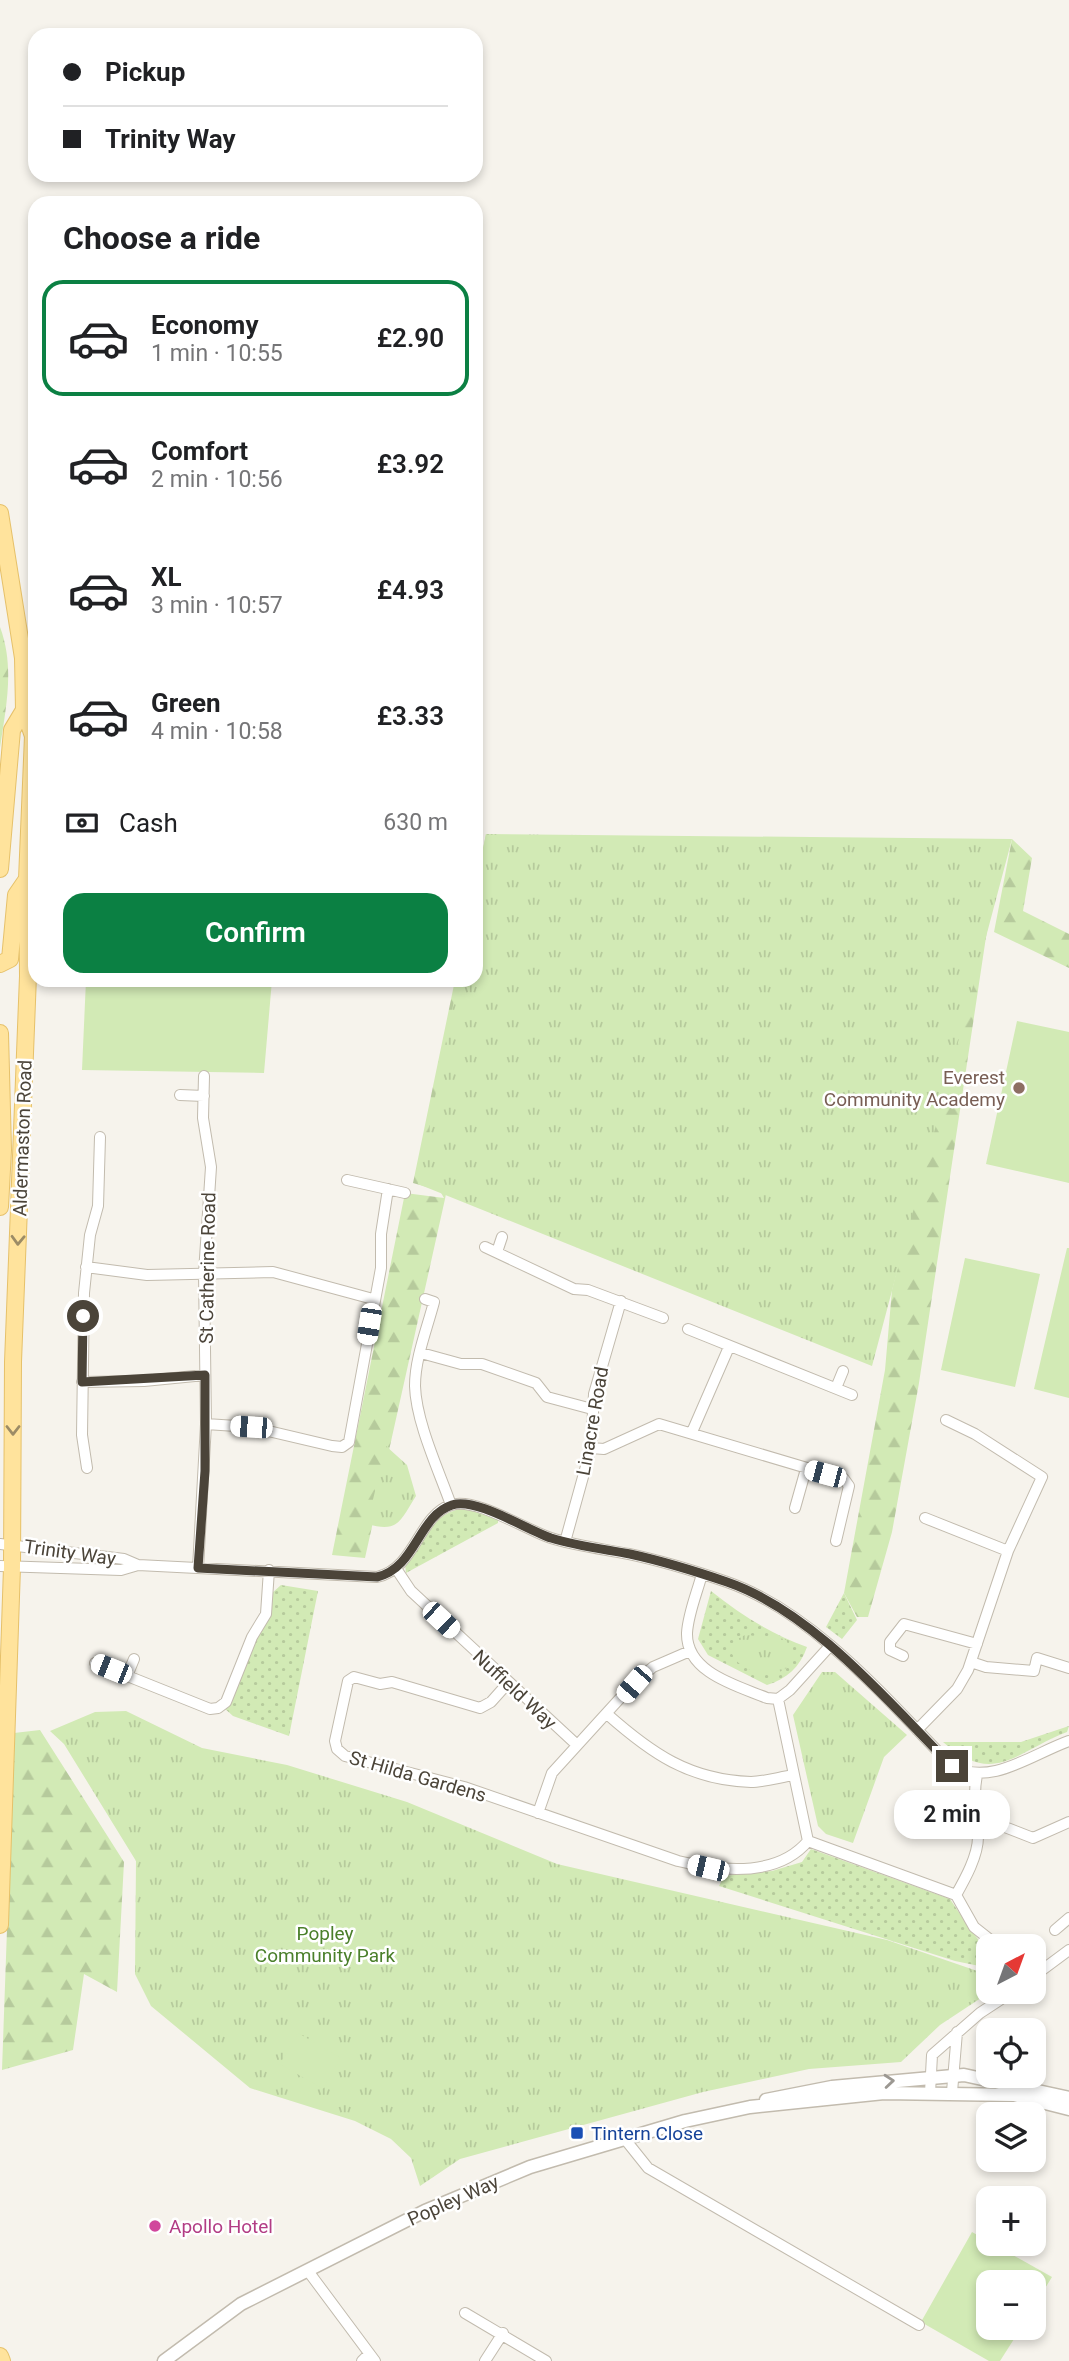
<!DOCTYPE html>
<html lang="en">
<head>
<meta charset="utf-8">
<style>
  body { margin:0; font-family:Roboto,sans-serif; background:#f2f2f2; color:#202124; height:100vh; display:flex; flex-direction:column; font-size:26px; white-space:nowrap }
  * { box-sizing:border-box; margin:0 }
  p { font-size:23px; color:#757577 }
  .icon { flex:none; width:38px; height:38px; fill:none; stroke:currentColor; stroke-width:2; stroke-linecap:round; stroke-linejoin:round }
  .map { position:relative; flex:1; overflow:hidden }
  .sheet { position:absolute; left:28px; top:196px; width:455px; height:791px; display:flex; flex-direction:column; background:#fff; border-radius:21px; box-shadow:0 4px 10px #0003 }
  .sheet>* { flex:none }
  .top-card { position:absolute; left:28px; top:28px; width:455px; height:154px; border-radius:21px; box-shadow:0 4px 10px #0003; display:grid; align-content:center; height:154px; padding:0 35px; background:#fff }
  .needle { width:46px; rotate:41deg }
  .controls { position:absolute; left:976px; top:1934px; display:grid; gap:14px }
  .controls a { display:grid; place-items:center; width:70px; height:70px; border-radius:14px; background:#fff; box-shadow:0 4px 10px #0003; font-size:35px }
  .end { position:absolute; width:32px; height:32px; margin:-16px; border:9px solid #4b4439; background:#fff; box-shadow:0 0 0 4px #fff }
  .from { border-radius:50% }
  .bubble { position:absolute; height:49px; border-radius:21px; background:#fff; box-shadow:0 4px 10px #0003; font-size:23px; font-weight:600; line-height:49px; text-align:center }
  .car { position:absolute; width:21px; height:42px; margin:-21px -10px; border-radius:9px; box-shadow:0 0 5px 2px #0007; background:linear-gradient(#fff 24%,#345 0 40%,#fff 0 76%,#345 0 86%,#fff 0) }
  .top-card b { display:flex; align-items:center; gap:24px; height:66px; font-size:26px }
  .top-card b+b { border-top:2px solid #e0e0e0 }
  .top-card i { width:18px; height:18px; background:#202124 }
  ul { padding:0; list-style:none }
  li { display:flex; align-items:center; gap:21px; height:116px; margin:0 14px 10px; padding:0 21px; border:4px solid transparent; border-radius:21px }
  li div { flex:1 }
  li b { display:block; font-size:26px }
  li em { font-style:normal; font-weight:600 }
  li.current { border-color:#0b8043 }
  li>.icon { width:63px; height:63px; stroke-width:1.5 }
  h2 { padding:0 35px; font-size:32px; line-height:84px }
  .pay { display:flex; align-items:center; gap:18px; height:77px; padding:0 35px; font-size:26px }
  .pay p { margin-inline-start:auto }
  .primary-button { display:flex; gap:14px; margin-top:auto; padding:14px 35px }
  .primary-button a { flex:1; height:80px; border-radius:21px; background:#0b8043; color:#fff; font-size:28px; font-weight:600; line-height:80px; text-align:center }
  .map>svg:first-child { display:block }
  .grass { fill:url(#grass-dots) }
  .forest { fill:url(#forest-firs) }
  .park { fill:url(#park-tufts) }
  .garden { fill:#d2eab5 }
  .lines { fill:none; stroke-linecap:round; stroke-linejoin:round }
  .minor-casing { stroke:#c2bbae; stroke-width:12 }
  .tertiary-casing { stroke:#c2bbae; stroke-width:15 }
  .primary-casing { stroke:#e6c16a; stroke-width:18 }
  .minor { stroke:#fff; stroke-width:10 }
  .tertiary { stroke:#fff; stroke-width:12 }
  .primary { stroke:#ffe39c; stroke-width:16 }
  .oneway { stroke:#9c8c66 }
  .oneway2 { stroke:#9c9892 }
  .route { stroke:#4b4439; stroke-width:9 }
  .education-dot { fill:#8d6e63; stroke:#fff; stroke-width:2.5 }
  .transit-dot { fill:#1a4fb4; stroke:#fff; stroke-width:2.5 }
  .hotel-dot { fill:#d1479c; stroke:#fff; stroke-width:2.5 }
  .labels { text-anchor:middle; stroke-width:5; stroke-linejoin:round; paint-order:stroke }
  .education-label { font-size:19px; fill:#785e54; stroke:#fff; text-anchor:end }
  .street-label { font-size:19px; fill:#4b4439; stroke:#fff }
  .park-label { font-size:19px; fill:#4a7f2a; stroke:#fff }
  .transit-label { font-size:19px; fill:#164399; stroke:#fff; text-anchor:start }
  .hotel-label { font-size:19px; fill:#b23c85; stroke:#fff; text-anchor:start }
</style>
</head>
<body>
<div class="map">
<svg width="1069" height="2361" viewBox="0 0 1069 2361">
  <defs>
    <pattern id="grass-dots" width="8" height="8" patternUnits="userSpaceOnUse" patternTransform="scale(1.75)"><rect width="8" height="8" fill="#d2eab5"/><path d="M2 2h.1M6 6h.1" fill="none" stroke="#b6ca9c" stroke-width="1.8" stroke-linecap="round"/></pattern>
    <pattern id="forest-firs" width="22" height="20" patternUnits="userSpaceOnUse" patternTransform="scale(1.75)"><rect width="22" height="20" fill="#d2eab5"/><path d="M5 1l3.5 6h-7zM16 11l3.5 6h-7z" fill="#b6ca9c"/></pattern>
    <pattern id="park-tufts" width="24" height="20" patternUnits="userSpaceOnUse" patternTransform="scale(1.75)"><rect width="24" height="20" fill="#d2eab5"/><path d="M3 7l-1-3M5 7V3M7 7l1-3M15 17l-1-3M17 17v-4M19 17l1-3" fill="none" stroke="#b6ca9c"/></pattern>
  </defs>
  <rect width="100%" height="100%" fill="#f6f3ec"/>
  <path class="grass" d="M465,1508L498,1520V1523L406,1573L405,1564C424,1538 432,1513 465,1508Z
    M281,1585L318,1591L289,1736L233,1716L223,1707L271,1594Z
    M711,1591C741,1615 771,1634 807,1647C800,1667 787,1679 767,1685L708,1655L698,1639Z
    M844,1593L857,1620L842,1639L826,1627Z
    M1069,1726L1067,1732C1015,1752 994,1787 943,1742H1021Z
    M811,1849L950,1899L970,1929L984,1947L989,1948V1968L955,1961L719,1886L724,1876L772,1871L802,1862Z"/>
  <path class="forest" d="M0,627C15,667 6,707 0,748Z
    M486,834L516,842L445,1199L365,1558L332,1555L405,1193L444,1198L440,1191L413,1183L455,980H476V881Z
    M1012,839L1032,858L1023,911L1069,934V968L994,932Z
    M1002,848L986,937L919,1383L892,1532L868,1617H857L844,1593L885,1370L892,1290Z
    M40,1730L124,1862L117,1992L84,1974L73,2050L2,2070L14,1733Z"/>
  <path class="park" d="M486,834L1012,839L872,1366L418,1184L458,980H476V885Z
    M386,1446L407,1465L416,1496C400,1521 399,1533 367,1524Z
    M745,1635L786,1639L793,1657L788,1667L773,1676C754,1672 735,1668 730,1648L734,1641Z
    M822,1672H835L907,1735L884,1757L853,1843L826,1834L818,1826L793,1715Z
    M126,1711L202,1748L287,1765L407,1802L557,1864L887,1940L989,1975L990,1992L940,2025L901,2062L809,2069L703,2092L460,2159L420,2186L411,2158L391,2139L355,2121L250,2088L151,2006L135,1974L136,1861L64,1744L50,1731L95,1712Z"/>
  <path class="garden" d="M86,980H272L264,1073L82,1070Z
    M1017,1021L1069,1032V1183L986,1164Z
    M1067,1248H1069V1398L1034,1389Z
    M965,1258L1040,1274L1015,1387L941,1370Z
    M298,2033L341,2058L323,2089L280,2064Z
    M972,2232L1052,2277L1034,2306V2282H989V2328H1021L1000,2361H989L921,2322Z"/>
  <g class="lines">
    <defs>
      <path id="minor" d="M180,1095L204,1096
        M347,1180L405,1193
        M485,1247L574,1289L588,1290L663,1318
        M497,1252L502,1237
        M86,1267L147,1275L273,1272L373,1299
        M425,1299L434,1302C427,1329 415,1358 415,1386C416,1422 439,1471 451,1505
        M688,1329L852,1395
        M421,1353L461,1364H482L536,1383L547,1397L592,1409
        M82,1382L144,1381L205,1375
        M836,1388L843,1371
        M206,1424L251,1427L332,1446L342,1447L349,1442L381,1268V1234L388,1189
        M692,1432L729,1347
        M591,1448L604,1449L659,1424L844,1479L849,1486L836,1541
        M87,1468L82,1435L84,1293L90,1235L98,1206L100,1137
        M795,1508L806,1469
        M925,1518L1008,1551
        M565,1542L591,1448L594,1394L621,1301
        M0,1544L124,1559L138,1565L377,1577C416,1568 418,1516 451,1505C476,1497 526,1530 551,1538C577,1546 603,1549 629,1554C662,1561 695,1571 727,1582C814,1612 889,1702 952,1766C991,1787 1032,1754 1069,1741
        M0,1566L121,1570L138,1565
        M198,1568L206,1424L204,1273L211,1167L203,1118L204,1076
        M397,1570L411,1591L577,1745
        M702,1574C697,1593 688,1614 687,1633C686,1673 738,1686 767,1698L778,1699L790,1690L829,1647
        M903,1656L890,1650V1642L904,1624L977,1644
        M971,1662L986,1667L1034,1671L1037,1658L1069,1668
        M95,1663L210,1709L218,1708L226,1702L252,1637L266,1614L269,1570
        M127,1676L134,1659
        M507,1684L491,1702L480,1708L392,1682L380,1684L354,1677L348,1681L335,1741L337,1749L345,1756L464,1787L678,1861C719,1871 777,1878 808,1841
        M778,1699L808,1841
        M607,1714C651,1753 689,1780 751,1782C764,1782 780,1777 794,1775
        M917,1730L957,1689L968,1670L1008,1551L1042,1477L975,1434L946,1420
        M538,1813L552,1773L633,1684L653,1667L690,1651
        M977,1825L997,1824L1033,1838L1069,1822
        M808,1841L956,1895L974,1927L998,1946
        M956,1895C965,1879 978,1856 978,1837C978,1813 972,1800 977,1775
        M1055,1930L1069,1918
        M1034,1976L1069,1950
        M952,2092L957,2032
        M930,2093L932,2055L980,2013L1012,1992
        M624,2138L648,2168L919,2325
        M308,2271L375,2361
        M465,2313L546,2361
        M362,2361L369,2354
        M485,2361L503,2333"/>
      <path id="tertiary" d="M766,2100L832,2087L964,2075L1069,2098
        M164,2361L241,2304L425,2211L530,2167L685,2121L750,2107L884,2093L1014,2095L1069,2109"/>
      <path id="primary" d="M0,513L23,658L24,710L33,736L27,879L28,976L13,1362L12,1567L0,1925
        M0,869L12,730L24,710
        M0,964L10,959L16,895L27,879
        M0,1033L3,1150L0,1207
        M0,2356L2,2361"/>
    </defs>
    <use href="#minor" class="minor-casing"/>
    <use href="#tertiary" class="tertiary-casing"/>
    <use href="#primary" class="primary-casing"/>
    <use href="#minor" class="minor"/>
    <use href="#tertiary" class="tertiary"/>
    <use href="#primary" class="primary"/>
  </g>
  <defs><path id="oneway-chevron" d="M-2-3.5L2.5 0L-2 3.5" fill="none" stroke-width="1.6" stroke-linecap="round" stroke-linejoin="round" transform="scale(1.75)"/></defs>
  <g class="oneway">
    <use href="#oneway-chevron" transform="translate(18 1240) rotate(92)"/>
    <use href="#oneway-chevron" transform="translate(13 1430) rotate(90)"/>
  </g>
  <use class="oneway2" href="#oneway-chevron" transform="translate(889 2081) rotate(-5)"/>
  <g class="lines">
    <path class="route" d="M83,1316L82,1382L205,1375V1471L198,1568L377,1577C416,1568 418,1516 452,1505C476,1497 527,1530 551,1538C577,1546 603,1549 630,1554C662,1561 695,1571 727,1582C814,1612 888,1702 952,1766"/>
  </g>
  <circle class="education-dot" cx="1019" cy="1088" r="7"/>
  <rect class="transit-dot" x="570" y="2126" width="14" height="14" rx="3.5"/>
  <circle class="hotel-dot" cx="155" cy="2226" r="7"/>
  <g class="labels">
    <g class="education-label">
      <text x="1005" y="1084">Everest<tspan x="1005" dy="22">Community Academy</tspan></text>
    </g>
    <g class="street-label">
      <text transform="translate(22 1138) rotate(-88)" y="7">Aldermaston Road</text>
      <text transform="translate(207 1268) rotate(-89)" y="7">St Catherine Road</text>
      <text transform="translate(592 1421) rotate(-80)" y="7">Linacre Road</text>
      <text transform="translate(70 1552) rotate(8)" y="7">Trinity Way</text>
      <text transform="translate(515 1689) rotate(43)" y="7">Nuffield Way</text>
      <text transform="translate(418 1776) rotate(16)" y="7">St Hilda Gardens</text>
      <text transform="translate(453 2200) rotate(-24)" y="7">Popley Way</text>
    </g>
    <g class="park-label">
      <text x="325" y="1940">Popley<tspan x="325" dy="22">Community Park</tspan></text>
    </g>
    <g class="transit-label">
      <text x="591" y="2140">Tintern Close</text>
    </g>
    <g class="hotel-label">
      <text x="169" y="2233">Apollo Hotel</text>
    </g>
  </g>
</svg>
<div class="controls">
<a><svg class="needle" viewBox="-14 -14 28 28"><path d="M0-13l5 13h-10z" fill="#e53935"/><path d="M0 13l5-13h-10z" fill="#757577"/></svg></a>
<a><svg class="icon" aria-label="locate" viewBox="0 0 24 24"><circle cx="12" cy="12" r="6"/><path d="M12 2v4M12 18v4M2 12h4M18 12h4"/></svg></a>
<a><svg class="icon" aria-label="layers" viewBox="0 0 24 24"><path d="M12 4l9 5-9 5-9-5zM3 14l9 5 9-5"/></svg></a>
<a>+</a>
<a>−</a>
</div>
<i class="end from" style="left:83px;top:1316px"></i>
<i class="end" style="left:952px;top:1766px"></i>
<div class="bubble" style="left:894px;top:1790px;width:116px">2 min</div>
<i class="car" style="left:369px;top:1324px;rotate:189deg"></i>
<i class="car" style="left:251px;top:1427px;rotate:274deg"></i>
<i class="car" style="left:825px;top:1474px;rotate:285deg"></i>
<i class="car" style="left:441px;top:1620px;rotate:133deg"></i>
<i class="car" style="left:111px;top:1669px;rotate:292deg"></i>
<i class="car" style="left:634px;top:1684px;rotate:221deg"></i>
<i class="car" style="left:708px;top:1868px;rotate:283deg"></i>
<div class="top-card">
<b><i class="from"></i>Pickup</b>
<b><i></i>Trinity Way</b>
</div>
<section class="sheet">
<h2>Choose a ride</h2>
<ul>
<li class="current"><svg class="icon" aria-label="car" viewBox="0 0 24 24"><path d="M5 17H2v-5l4-1 3-4h7l3 4 3 1v5h-3M9 17h6M6 11h13"/><circle cx="7" cy="17" r="2"/><circle cx="17" cy="17" r="2"/></svg><div><b>Economy</b><p>1 min · 10:55</p></div><em>£2.90</em></li>
<li><svg class="icon" aria-label="car" viewBox="0 0 24 24"><path d="M5 17H2v-5l4-1 3-4h7l3 4 3 1v5h-3M9 17h6M6 11h13"/><circle cx="7" cy="17" r="2"/><circle cx="17" cy="17" r="2"/></svg><div><b>Comfort</b><p>2 min · 10:56</p></div><em>£3.92</em></li>
<li><svg class="icon" aria-label="car" viewBox="0 0 24 24"><path d="M5 17H2v-5l4-1 3-4h7l3 4 3 1v5h-3M9 17h6M6 11h13"/><circle cx="7" cy="17" r="2"/><circle cx="17" cy="17" r="2"/></svg><div><b>XL</b><p>3 min · 10:57</p></div><em>£4.93</em></li>
<li><svg class="icon" aria-label="car" viewBox="0 0 24 24"><path d="M5 17H2v-5l4-1 3-4h7l3 4 3 1v5h-3M9 17h6M6 11h13"/><circle cx="7" cy="17" r="2"/><circle cx="17" cy="17" r="2"/></svg><div><b>Green</b><p>4 min · 10:58</p></div><em>£3.33</em></li>
</ul>
<div class="pay"><svg class="icon" aria-label="cash" viewBox="0 0 24 24"><path d="M3 7h18v10H3z"/><circle cx="12" cy="12" r="2"/></svg>Cash<p>630 m</p></div>
<div class="primary-button"><a>Confirm</a></div>
</section>
</div>
</body>
</html>
